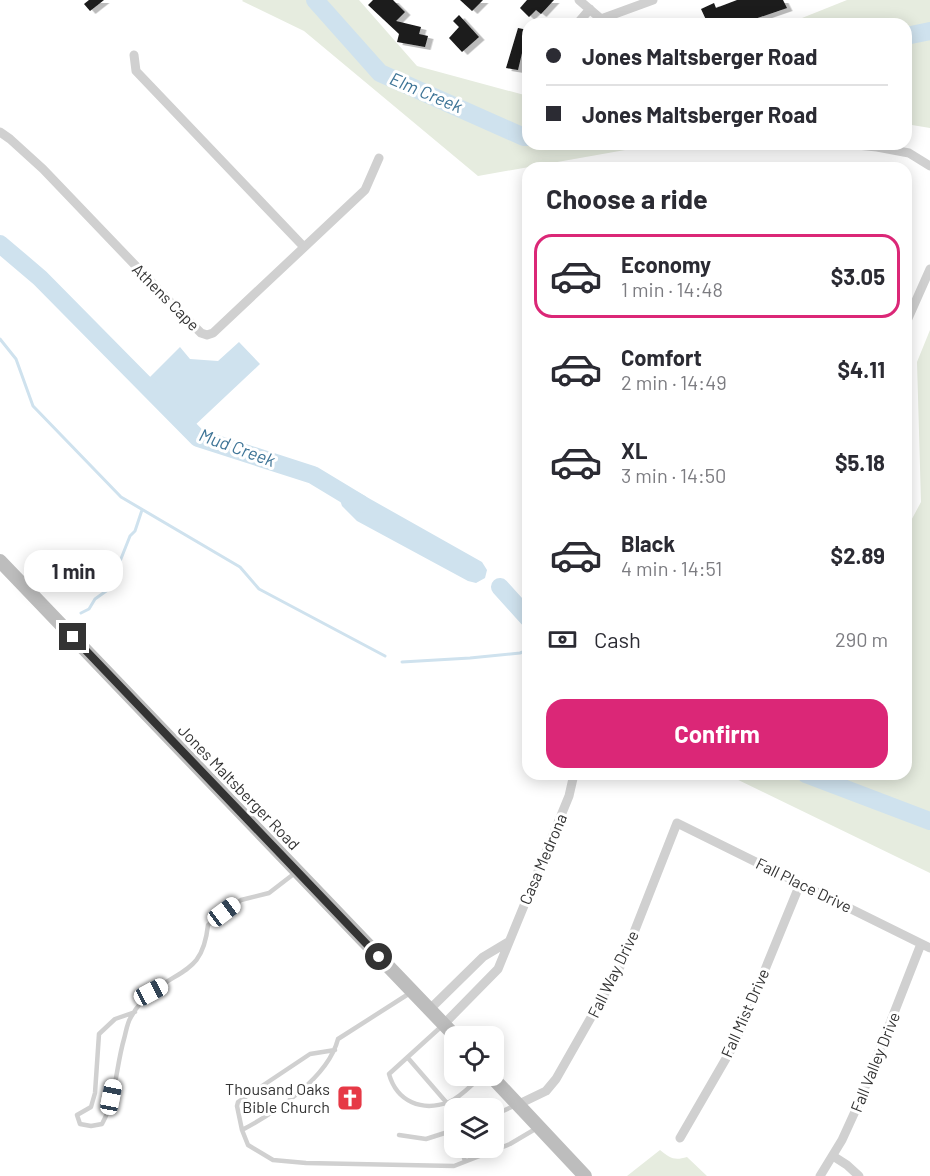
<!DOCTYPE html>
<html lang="en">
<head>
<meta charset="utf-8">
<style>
  body { margin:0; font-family:Barlow,sans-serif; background:#f7f7f7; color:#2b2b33; height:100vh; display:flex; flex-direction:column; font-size:22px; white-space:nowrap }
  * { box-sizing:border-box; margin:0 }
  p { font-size:20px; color:#7c7c81 }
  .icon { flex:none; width:33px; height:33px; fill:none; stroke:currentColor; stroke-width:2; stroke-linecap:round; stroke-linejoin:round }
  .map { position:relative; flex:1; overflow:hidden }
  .sheet { position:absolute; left:522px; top:162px; width:390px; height:618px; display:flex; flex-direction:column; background:#fff; border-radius:18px; box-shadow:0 3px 15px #0003 }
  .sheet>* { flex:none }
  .guide { position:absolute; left:522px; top:18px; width:390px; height:132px; border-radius:18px; box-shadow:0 3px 15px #0003; display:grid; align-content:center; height:132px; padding:0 24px; background:#fff }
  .buttons { position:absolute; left:444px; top:1026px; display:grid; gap:12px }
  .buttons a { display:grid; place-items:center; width:60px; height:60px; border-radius:12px; background:#fff; box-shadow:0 3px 15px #0003; font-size:30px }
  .end { position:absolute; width:27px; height:27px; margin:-14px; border:8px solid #333; background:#fff; box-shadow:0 0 0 3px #fff }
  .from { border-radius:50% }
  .bubble { position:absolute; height:42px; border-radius:18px; background:#fff; box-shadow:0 3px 15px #0003; font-size:20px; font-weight:700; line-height:42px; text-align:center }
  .car { position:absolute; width:18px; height:36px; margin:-18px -9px; border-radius:8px; box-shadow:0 0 4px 2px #0007; background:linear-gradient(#fff 24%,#345 0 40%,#fff 0 76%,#345 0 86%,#fff 0) }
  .guide b { display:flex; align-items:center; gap:21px; height:57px; font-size:22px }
  .guide b+b { border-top:2px solid #e1e1e2 }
  .guide i { width:15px; height:15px; background:#2b2b33 }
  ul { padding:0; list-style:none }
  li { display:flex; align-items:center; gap:18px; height:84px; margin:0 12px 9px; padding:0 12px; border:3px solid transparent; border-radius:18px }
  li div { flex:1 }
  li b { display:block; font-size:22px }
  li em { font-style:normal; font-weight:700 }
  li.active { border-color:#db2777 }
  li>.icon { width:54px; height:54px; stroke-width:1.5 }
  h2 { padding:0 24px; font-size:27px; line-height:72px }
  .pay { display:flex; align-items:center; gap:15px; height:66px; padding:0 24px; font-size:22px }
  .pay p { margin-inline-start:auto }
  .cta { display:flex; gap:12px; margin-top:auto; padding:12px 24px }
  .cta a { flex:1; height:69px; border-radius:18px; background:#db2777; color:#fff; font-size:24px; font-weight:700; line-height:69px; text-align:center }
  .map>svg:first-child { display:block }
  .green { fill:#e6ecdf }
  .water { fill:#cfe2ee }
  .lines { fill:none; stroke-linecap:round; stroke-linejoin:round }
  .stream { stroke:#cfe2ee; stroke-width:3 }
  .river { stroke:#cfe2ee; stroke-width:18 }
  .building { fill:#1a1a1a; filter:url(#shadow) }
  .lane { stroke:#d0d0d0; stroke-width:4.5 }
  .street { stroke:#d0d0d0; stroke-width:9 }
  .secondary { stroke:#bdbdbd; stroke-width:14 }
  .route { stroke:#333; stroke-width:8 }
  .labels { text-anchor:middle; stroke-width:6; stroke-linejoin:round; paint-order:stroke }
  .street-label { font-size:16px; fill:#333; stroke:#fff }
  .poi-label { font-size:16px; fill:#333; stroke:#fff; text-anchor:end }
  .water-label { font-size:18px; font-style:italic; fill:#3f7597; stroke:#fff }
</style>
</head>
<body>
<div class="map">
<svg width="930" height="1176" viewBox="0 0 930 1176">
  <defs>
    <filter id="shadow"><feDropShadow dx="5.5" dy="3" stdDeviation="0" flood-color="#0004"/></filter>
  </defs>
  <rect width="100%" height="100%" fill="#fff"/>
  <path class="green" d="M243,0H359L417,66L528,96V144H659L478,176L304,31L242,1Z
    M847,0H930V128L906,124V24H787Z
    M930,330V873L726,774H906V530L921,502L917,362Z
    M660,1150C670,1158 674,1161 687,1157L707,1176H627Z"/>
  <path class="water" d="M239,342L260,364L193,427L147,380L180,347L190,359L218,361Z
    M344,489L356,491L482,562L487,570L485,578L476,583L468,581L357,521L342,506L339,497Z"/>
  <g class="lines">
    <path class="stream" d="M0,339L16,359L33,406L121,497L240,567L259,589L385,656
      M81,613L89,609L95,599L109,589L130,536L135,531L142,510
      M402,662L470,658L520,653L528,650"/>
    <path class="river" d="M315,0L380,73L524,137H528
      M906,36L930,31
      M0,244L40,278L198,438L313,475L361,504
      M500,587L528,618
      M806,774L930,821"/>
  </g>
  <path class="building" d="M89,0H104L90,11L84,4Z
    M373,0H393L405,12L396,21L421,27L419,34L428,36L425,47L397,42L399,34L368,5Z
    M460,0H483L472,11Z
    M527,0H554L541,14L536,10L529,17L520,8Z
    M737,0H783L787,8L740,24H708L701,9L714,3L716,8Z
    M459,15L479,37L462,52L449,38L459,27L453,21Z
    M518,28L528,30V54L522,53L518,70L506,68Z"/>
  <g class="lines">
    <path class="lane" d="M135,1012L115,1019L99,1034L95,1093L91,1107L77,1115L80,1124L91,1126L102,1124C116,1099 116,1066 124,1039C126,1032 127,1023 131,1017C136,1008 144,998 152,992C183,968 203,971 208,925L241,900L269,893L295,873
      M443,1025L389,1074C397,1102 422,1112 449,1102C461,1097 472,1084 482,1076
      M335,1050L310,1054L238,1102L237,1106L242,1130C276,1112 328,1078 338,1039L410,993
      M408,1058L446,1102
      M494,1115L516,1105
      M242,1130L248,1145L273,1160L306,1163L454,1166L510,1144L537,1128
      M399,1135L426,1139L454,1130
      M461,1148L465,1161"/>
    <path class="street" d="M579,0L601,19L653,0
      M577,24L590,9
      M134,55L136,71L304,247
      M0,132L10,139L43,169L178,310L201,333L207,335L213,333L365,190L379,158
      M847,144L877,147L909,153L930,166
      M906,323L930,269
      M430,1009L483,957L508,942
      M444,1024L498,969L569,796L574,774
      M519,1104L546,1091L556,1079L622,963L677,823L930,948
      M680,1138L735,1043L800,884
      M833,1156L847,1165L859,1176
      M820,1176L842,1140L858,1105L921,944"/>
    <path class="secondary" d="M0,561L455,1036
      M491,1076L585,1176"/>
  </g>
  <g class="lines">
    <path class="route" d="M73,637L379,957"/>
  </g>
  <defs>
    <symbol id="church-square" viewBox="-11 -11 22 22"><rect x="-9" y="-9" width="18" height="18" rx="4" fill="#e63946" stroke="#fff"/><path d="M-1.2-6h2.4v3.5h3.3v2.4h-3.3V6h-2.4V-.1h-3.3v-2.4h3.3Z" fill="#fff"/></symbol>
  </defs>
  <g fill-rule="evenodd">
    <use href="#church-square" x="335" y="1083" width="30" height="30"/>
  </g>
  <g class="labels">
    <g class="street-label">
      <text transform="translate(166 297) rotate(45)" y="6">Athens Cape</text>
      <text transform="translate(239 787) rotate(46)" y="6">Jones Maltsberger Road</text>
      <text transform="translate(543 859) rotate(-67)" y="6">Casa Medrona</text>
      <text transform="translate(804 885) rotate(26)" y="6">Fall Place Drive</text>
      <text transform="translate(613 974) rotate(-64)" y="6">Fall Way Drive</text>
      <text transform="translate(745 1013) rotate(-66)" y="6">Fall Mist Drive</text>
      <text transform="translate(875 1062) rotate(-68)" y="6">Fall Valley Drive</text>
    </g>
    <g class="poi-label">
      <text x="330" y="1095">Thousand Oaks<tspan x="330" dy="18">Bible Church</tspan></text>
    </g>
    <g class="water-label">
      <text transform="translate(426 93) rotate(23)" y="6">Elm Creek</text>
      <text transform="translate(237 448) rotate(20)" y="6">Mud Creek</text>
    </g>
  </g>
</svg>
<div class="buttons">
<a><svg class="icon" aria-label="locate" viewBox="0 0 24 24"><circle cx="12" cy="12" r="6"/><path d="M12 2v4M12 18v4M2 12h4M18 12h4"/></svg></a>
<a><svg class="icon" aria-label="layers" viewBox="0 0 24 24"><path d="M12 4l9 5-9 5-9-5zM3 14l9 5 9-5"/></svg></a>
</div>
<i class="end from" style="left:379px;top:957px"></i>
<i class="end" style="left:73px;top:637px"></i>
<div class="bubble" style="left:24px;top:550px;width:99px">1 min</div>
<i class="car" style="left:224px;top:912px;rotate:53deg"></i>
<i class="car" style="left:151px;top:992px;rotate:62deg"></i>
<i class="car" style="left:111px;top:1097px;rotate:11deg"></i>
<div class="guide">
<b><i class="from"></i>Jones Maltsberger Road</b>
<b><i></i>Jones Maltsberger Road</b>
</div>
<section class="sheet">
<h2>Choose a ride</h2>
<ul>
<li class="active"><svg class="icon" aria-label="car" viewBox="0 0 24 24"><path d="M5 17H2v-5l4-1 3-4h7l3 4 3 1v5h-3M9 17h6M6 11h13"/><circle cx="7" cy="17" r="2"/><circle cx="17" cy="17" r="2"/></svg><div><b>Economy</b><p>1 min · 14:48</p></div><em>$3.05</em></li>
<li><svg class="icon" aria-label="car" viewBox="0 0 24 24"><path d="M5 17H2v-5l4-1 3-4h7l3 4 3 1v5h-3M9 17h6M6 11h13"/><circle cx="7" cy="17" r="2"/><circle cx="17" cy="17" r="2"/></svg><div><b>Comfort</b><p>2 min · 14:49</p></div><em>$4.11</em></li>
<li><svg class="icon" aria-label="car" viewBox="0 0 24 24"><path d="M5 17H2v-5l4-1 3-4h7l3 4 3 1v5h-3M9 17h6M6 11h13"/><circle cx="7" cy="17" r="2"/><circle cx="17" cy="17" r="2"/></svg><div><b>XL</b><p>3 min · 14:50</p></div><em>$5.18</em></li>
<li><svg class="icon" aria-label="car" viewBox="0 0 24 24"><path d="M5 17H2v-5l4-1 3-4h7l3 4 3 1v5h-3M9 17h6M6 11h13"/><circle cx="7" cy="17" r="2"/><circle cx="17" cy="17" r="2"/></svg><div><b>Black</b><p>4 min · 14:51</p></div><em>$2.89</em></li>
</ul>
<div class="pay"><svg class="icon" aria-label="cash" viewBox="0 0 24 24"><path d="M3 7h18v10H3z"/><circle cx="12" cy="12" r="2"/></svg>Cash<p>290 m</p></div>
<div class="cta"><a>Confirm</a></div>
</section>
</div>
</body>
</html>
